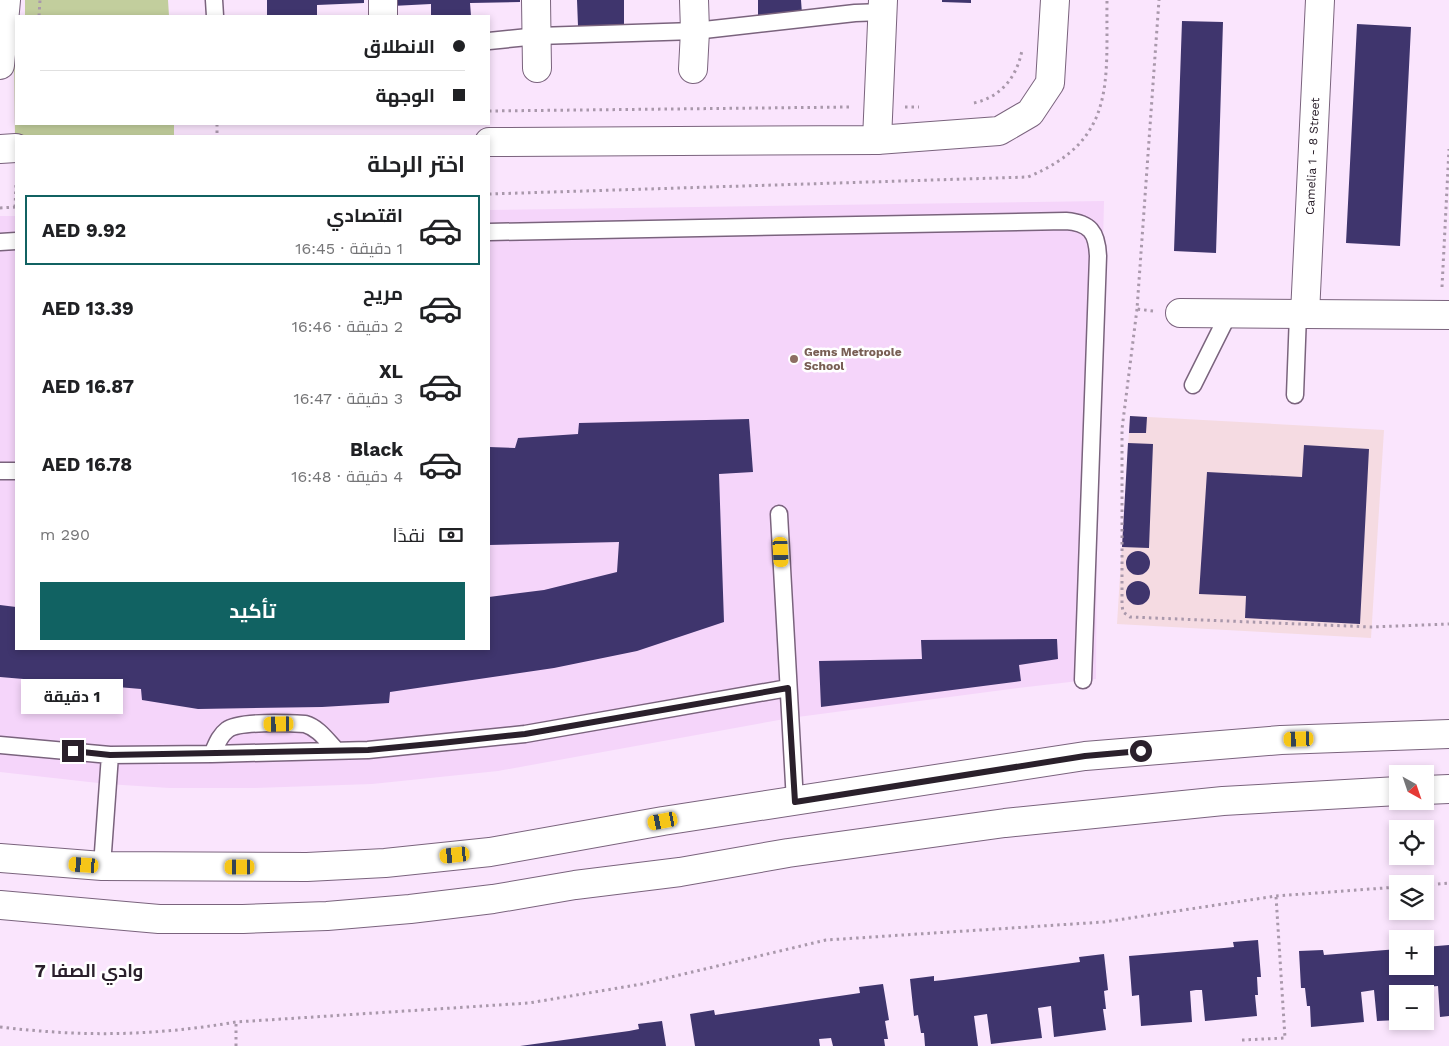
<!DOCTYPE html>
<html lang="ar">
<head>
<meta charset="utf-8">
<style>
  body { margin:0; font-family:"Work Sans",Cairo,sans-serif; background:#f2f2f2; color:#202124; direction:rtl; height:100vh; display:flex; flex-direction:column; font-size:19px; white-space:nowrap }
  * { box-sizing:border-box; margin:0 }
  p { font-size:16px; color:#757577 }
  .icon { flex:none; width:28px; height:28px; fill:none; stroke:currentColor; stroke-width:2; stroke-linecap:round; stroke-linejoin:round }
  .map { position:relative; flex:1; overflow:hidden; direction:ltr }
  .side { position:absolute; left:15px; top:135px; width:475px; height:515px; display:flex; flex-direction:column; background:#fff; border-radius:0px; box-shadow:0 2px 8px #0003; direction:rtl }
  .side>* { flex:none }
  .banner { position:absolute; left:15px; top:15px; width:475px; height:110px; border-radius:0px; box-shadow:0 2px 8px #0003; direction:rtl; display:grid; align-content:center; height:110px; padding:0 25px; background:#fff }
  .needle { width:32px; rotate:140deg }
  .fabs { position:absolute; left:1389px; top:765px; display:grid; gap:10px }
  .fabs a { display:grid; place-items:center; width:45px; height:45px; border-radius:0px; background:#fff; box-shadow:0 2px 8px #0003; font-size:25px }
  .end { position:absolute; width:22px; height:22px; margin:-11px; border:6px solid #2a202b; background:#fff; box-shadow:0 0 0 2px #fff }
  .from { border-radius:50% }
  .bubble { position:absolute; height:35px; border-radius:0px; background:#fff; box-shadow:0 2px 8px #0003; font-size:16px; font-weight:700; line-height:35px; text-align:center; direction:rtl }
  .car { position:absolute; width:15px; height:30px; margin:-15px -8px; border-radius:6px; box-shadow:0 0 4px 1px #0007; background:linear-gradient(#f5c518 24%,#345 0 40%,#f5c518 0 76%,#345 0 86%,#f5c518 0) }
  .banner b { display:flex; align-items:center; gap:18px; height:48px; font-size:19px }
  .banner b+b { border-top:1px solid #e0e0e0 }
  .banner i { width:12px; height:12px; background:#202124 }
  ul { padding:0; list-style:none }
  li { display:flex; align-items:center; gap:15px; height:70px; margin:0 10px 8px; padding:0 15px; border:2px solid transparent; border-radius:0px }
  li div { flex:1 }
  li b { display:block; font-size:19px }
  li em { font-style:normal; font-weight:700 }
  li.on { border-color:#116262 }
  li>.icon { width:45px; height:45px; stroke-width:1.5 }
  h2 { padding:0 25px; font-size:22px; line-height:60px }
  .pay { display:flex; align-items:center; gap:12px; height:55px; padding:0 25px; font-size:19px }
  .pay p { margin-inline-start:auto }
  .action { display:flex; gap:10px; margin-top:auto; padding:10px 25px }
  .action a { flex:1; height:58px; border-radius:0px; background:#116262; color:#fff; font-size:20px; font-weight:700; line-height:58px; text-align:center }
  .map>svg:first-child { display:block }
  .built { fill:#f5d5fa }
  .industrial { fill:#f5dbe2 }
  .pitch { fill:#c2ce9d }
  .building { fill:#3f356d }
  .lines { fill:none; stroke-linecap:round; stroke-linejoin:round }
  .lane-casing { stroke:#7a637d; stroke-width:19 }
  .street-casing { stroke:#7a637d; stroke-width:30 }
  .secondary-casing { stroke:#7a637d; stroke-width:30 }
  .path { stroke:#a998ab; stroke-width:3; stroke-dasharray:2.5 4; stroke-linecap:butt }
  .lane { stroke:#fff; stroke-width:16 }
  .street { stroke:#fff; stroke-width:28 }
  .secondary { stroke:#fff; stroke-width:28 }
  .route { stroke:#2a202b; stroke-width:6 }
  .education-dot { fill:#8d6e63; stroke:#fff; stroke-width:2 }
  .labels { text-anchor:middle; stroke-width:5; stroke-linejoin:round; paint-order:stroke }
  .street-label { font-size:12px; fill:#2a202b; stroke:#fff }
  .education-label { font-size:12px; font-weight:bold; fill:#785e54; stroke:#fff; text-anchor:start }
  .district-label { font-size:18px; font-weight:bold; fill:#2a202b; stroke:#fff }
</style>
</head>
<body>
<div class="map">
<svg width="1449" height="1046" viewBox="0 0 1449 1046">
  <rect width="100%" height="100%" fill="#fae5fd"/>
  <path class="built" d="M1104,201L1097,502L1096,679L1018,688L790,718L498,771L372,784L255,788H169L107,784L0,772V216H16V649H489V210Z"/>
  <path class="industrial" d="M1130,416L1384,430L1371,638L1117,624Z"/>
  <path class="pitch" d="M25,0H168L169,16H25Z
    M14,48H16V124H174V136H16L15,139Z"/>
  <path class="building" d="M267,0H364V3L317,5V16H267Z
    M392,0H520V2L470,3L471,16H431V4L392,6Z
    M577,0H624V25L578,26Z
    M758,0H801L802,14L758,15Z
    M942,0H971V3L942,2Z
    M1182,21L1223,22L1216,253L1174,251Z
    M1357,24L1411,27L1400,246L1346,243Z
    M1130,416L1147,417L1146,433H1129Z
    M749,419L753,472L719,474L724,622L637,651L554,668L390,692L389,703L322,707L198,709L142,700L141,689L0,677V605L16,607V649H489V597L544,590L617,572L619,542L489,545V447L515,448L518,438L578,434L579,423Z
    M1128,443L1153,444L1149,548L1122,547Z
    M1304,445L1369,449L1360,624L1245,618L1246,596L1199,594L1207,472L1302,477Z
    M1126 563a12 12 0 1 1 24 0a12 12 0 1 1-24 0Z
    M1126 593a12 12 0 1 1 24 0a12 12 0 1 1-24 0Z
    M1057,639L1058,659L1019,665L1021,681L821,707L819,661L922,659L921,640Z
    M1258,940L1261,977H1257L1258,995H1255L1257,1016L1205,1021L1202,990H1196L1190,991L1192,1022L1141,1026L1139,995L1132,996L1129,956L1224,948L1234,947L1233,942Z
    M1449,945V1016L1440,1017L1438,986L1425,987L1426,994H1398V1020L1377,1021L1374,990L1361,992L1364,1022L1311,1027L1310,1006H1307L1305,988H1301L1299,951L1323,950L1324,955L1398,949V966H1425V947Z
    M1104,954L1108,990L1104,991L1106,1009H1103L1106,1030L1054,1037L1051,1006L1038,1008L1042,1038L991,1044L987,1014L974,1016L978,1046H925L924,1033H921L918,1015L914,1016L910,979L934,976V981L944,980L1080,962L1079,957Z
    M883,984L889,1020L885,1021L888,1039H884L885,1046H833L831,1038L819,1039L820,1046H695L690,1014L714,1010L715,1015L819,999L860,993L859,987Z
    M662,1021L666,1046H520L629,1031L639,1029L638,1024Z"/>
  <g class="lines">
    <defs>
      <path id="lane" d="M214,0L215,16
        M489,41L538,36L695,31L855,13L883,12
        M489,232L1066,221C1090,223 1097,232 1098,256L1083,680
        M0,242L16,241
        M1193,385L1229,313
        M1295,395L1298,314
        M0,471H16
        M779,514L795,802
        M0,745L110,755L212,754L368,750L525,734L788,688
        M212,754C216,746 219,736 227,730C238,721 288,723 305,724C319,728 327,741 337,751
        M102,866L110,755"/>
      <g id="street">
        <path d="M383,0V16"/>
        <path d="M536,0L537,68"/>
        <path d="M0,65L6,0"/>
        <path d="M693,69L695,31L694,0"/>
        <path d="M877,140L883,0"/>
        <path d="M489,142L877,140L999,131L1030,113L1050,83L1055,0"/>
        <path d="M0,149L16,148"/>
        <path d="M1180,313L1449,315"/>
        <path id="s1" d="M1305,314L1320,0"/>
      </g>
      <path id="secondary" d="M1425,790L1449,789
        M0,858L102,866L307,867L385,863L490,852L663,821L1085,756L1281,740L1449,734
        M0,905L159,919H243L327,916L410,909L493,899L575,885L680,872L788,853L1005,823L1223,801L1398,791"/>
    </defs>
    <use href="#lane" class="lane-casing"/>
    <use href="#street" class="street-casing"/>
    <use href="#secondary" class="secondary-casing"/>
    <path class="path" d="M39,16L40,0
      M974,103C1001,97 1017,77 1022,50
      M905,107H919
      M489,111L851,107
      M217,124V136
      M489,194L1028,177C1117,140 1106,82 1107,0
      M15,207L16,184
      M0,208L16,207
      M1442,287L1449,149
      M1137,309L1122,429V605L1123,612L1130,617L1372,627L1449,624
      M1153,311L1137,309L1159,0
      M1425,885L1449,883
      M0,1027C84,1037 153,1036 236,1022L529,1003L642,984L826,940L1104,922L1276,896L1398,887
      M1242,1040L1285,1038L1276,896
      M236,1046V1022"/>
    <use href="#lane" class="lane"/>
    <use href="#street" class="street"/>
    <use href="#secondary" class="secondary"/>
  </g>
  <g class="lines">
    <path class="route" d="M73,751L110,755L368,750L441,743L525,734L788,688L795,802L1085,756L1141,751"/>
  </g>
  <circle class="education-dot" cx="794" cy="359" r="5"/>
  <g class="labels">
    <g class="street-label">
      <text dy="4" stroke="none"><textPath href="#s1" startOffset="158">Camelia 1 - 8 Street</textPath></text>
    </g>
    <g class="education-label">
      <text x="804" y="356">Gems Metropole<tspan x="804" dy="14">School</tspan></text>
    </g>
    <g class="district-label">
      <text x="89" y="977">وادي الصفا 7</text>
    </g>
  </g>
</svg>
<div class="fabs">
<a><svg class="needle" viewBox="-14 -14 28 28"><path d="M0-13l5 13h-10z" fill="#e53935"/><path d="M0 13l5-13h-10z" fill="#757577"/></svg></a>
<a><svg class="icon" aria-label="locate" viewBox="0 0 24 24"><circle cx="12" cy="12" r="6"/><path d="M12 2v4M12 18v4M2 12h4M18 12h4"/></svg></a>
<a><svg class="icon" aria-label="layers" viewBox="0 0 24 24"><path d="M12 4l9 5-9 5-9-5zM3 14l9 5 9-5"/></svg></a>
<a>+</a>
<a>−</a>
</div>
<i class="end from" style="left:1141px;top:751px"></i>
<i class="end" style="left:73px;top:751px"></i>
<div class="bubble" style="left:21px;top:679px;width:102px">1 دقيقة</div>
<i class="car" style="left:781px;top:552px;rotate:177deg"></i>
<i class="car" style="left:279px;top:724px;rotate:269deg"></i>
<i class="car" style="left:1299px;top:739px;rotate:268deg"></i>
<i class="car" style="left:663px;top:821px;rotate:259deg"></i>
<i class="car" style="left:455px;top:855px;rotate:264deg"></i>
<i class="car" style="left:84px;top:865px;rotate:274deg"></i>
<i class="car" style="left:240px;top:867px;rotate:270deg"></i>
<div class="banner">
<b><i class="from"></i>الانطلاق</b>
<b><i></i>الوجهة</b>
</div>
<section class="side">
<h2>اختر الرحلة</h2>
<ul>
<li class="on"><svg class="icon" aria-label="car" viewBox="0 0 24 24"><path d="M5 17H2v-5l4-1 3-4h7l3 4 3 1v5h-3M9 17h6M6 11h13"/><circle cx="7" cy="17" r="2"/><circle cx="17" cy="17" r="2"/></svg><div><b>اقتصادي</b><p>1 دقيقة · 16:45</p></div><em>AED 9.92</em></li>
<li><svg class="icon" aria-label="car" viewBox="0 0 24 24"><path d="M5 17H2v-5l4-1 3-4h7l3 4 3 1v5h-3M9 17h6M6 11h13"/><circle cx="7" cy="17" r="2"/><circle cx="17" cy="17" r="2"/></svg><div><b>مريح</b><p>2 دقيقة · 16:46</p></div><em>AED 13.39</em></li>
<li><svg class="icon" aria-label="car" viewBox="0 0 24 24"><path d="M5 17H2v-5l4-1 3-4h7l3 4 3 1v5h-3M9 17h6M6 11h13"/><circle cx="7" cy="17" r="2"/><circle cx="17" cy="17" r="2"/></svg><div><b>XL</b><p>3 دقيقة · 16:47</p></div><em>AED 16.87</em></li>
<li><svg class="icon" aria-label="car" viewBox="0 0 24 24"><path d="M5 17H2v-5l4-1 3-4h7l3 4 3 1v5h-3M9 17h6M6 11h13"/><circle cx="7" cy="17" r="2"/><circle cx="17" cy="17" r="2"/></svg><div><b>Black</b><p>4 دقيقة · 16:48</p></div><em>AED 16.78</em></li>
</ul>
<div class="pay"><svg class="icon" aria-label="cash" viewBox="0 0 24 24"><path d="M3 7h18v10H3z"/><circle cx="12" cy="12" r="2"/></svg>نقدًا<p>290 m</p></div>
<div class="action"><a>تأكيد</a></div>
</section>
</div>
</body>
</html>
